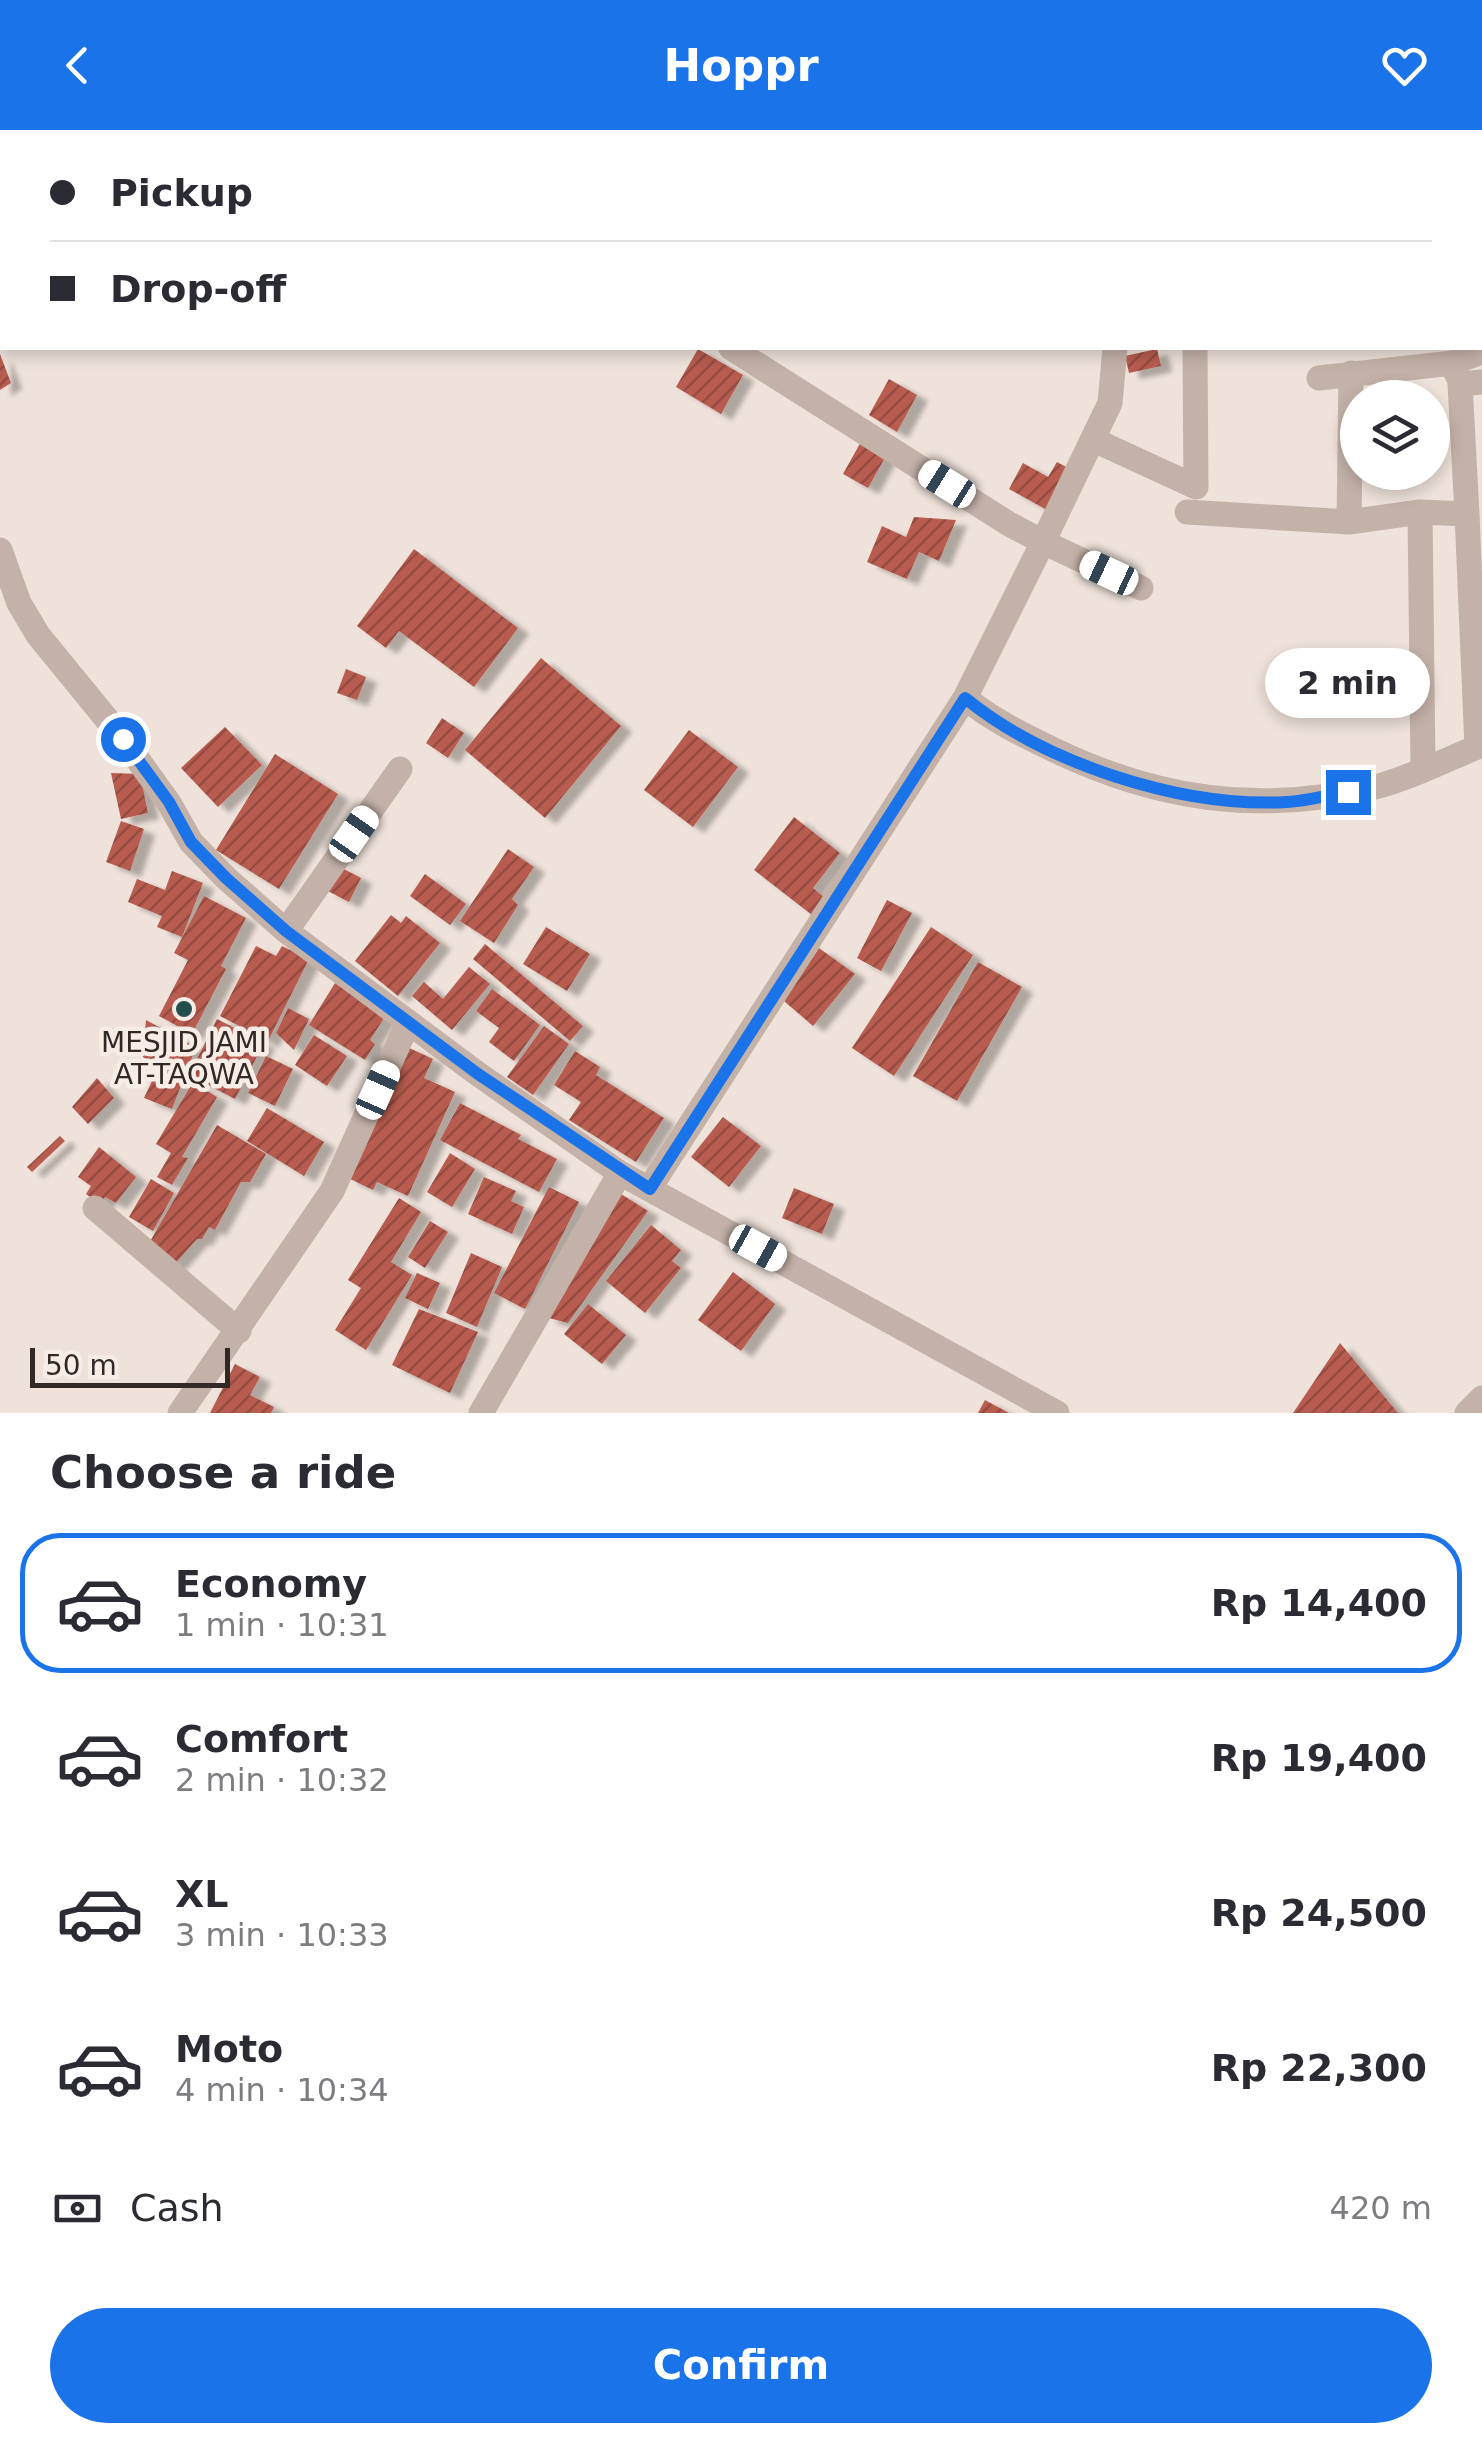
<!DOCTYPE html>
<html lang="en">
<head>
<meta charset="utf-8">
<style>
  body { margin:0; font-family:"DejaVu Sans",sans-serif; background:#f2f2f3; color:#2b2b33; height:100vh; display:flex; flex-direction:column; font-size:38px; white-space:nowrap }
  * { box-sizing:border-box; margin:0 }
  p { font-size:32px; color:#7c7c81 }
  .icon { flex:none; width:55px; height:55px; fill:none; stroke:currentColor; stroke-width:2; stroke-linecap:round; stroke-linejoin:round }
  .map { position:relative; height:1283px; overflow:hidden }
  .details { display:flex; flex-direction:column; background:#fff; flex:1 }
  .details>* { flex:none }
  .banner { position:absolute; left:0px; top:0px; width:1482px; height:220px; box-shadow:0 5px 15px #0003; display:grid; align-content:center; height:220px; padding:0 50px; background:#fff }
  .fabs { position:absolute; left:1340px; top:250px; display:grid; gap:20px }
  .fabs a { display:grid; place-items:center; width:110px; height:110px; border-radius:50%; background:#fff; box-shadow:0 5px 15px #0003; font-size:50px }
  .scale { position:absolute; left:30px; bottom:25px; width:200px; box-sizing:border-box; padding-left:10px; border:5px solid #322927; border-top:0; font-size:28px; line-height:35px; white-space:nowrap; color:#322927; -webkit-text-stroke:8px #f6ede6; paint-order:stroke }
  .end { position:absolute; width:45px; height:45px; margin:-22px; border:12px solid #1a73e8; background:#fff; box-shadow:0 0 0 5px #fff }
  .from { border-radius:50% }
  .bubble { position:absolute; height:70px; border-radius:35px; background:#fff; box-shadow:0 5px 15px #0003; font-size:32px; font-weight:700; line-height:70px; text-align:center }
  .car { position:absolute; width:30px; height:60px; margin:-30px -15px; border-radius:12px; box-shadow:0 0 8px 2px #0007; background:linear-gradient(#fff 24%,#345 0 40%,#fff 0 76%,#345 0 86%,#fff 0) }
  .banner b { display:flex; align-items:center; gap:35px; height:95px; font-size:38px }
  .banner b+b { border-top:2px solid #e1e1e2 }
  .banner i { width:25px; height:25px; background:#2b2b33 }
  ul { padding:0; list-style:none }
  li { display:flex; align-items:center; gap:30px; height:140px; margin:0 20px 15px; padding:0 30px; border:5px solid transparent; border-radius:40px }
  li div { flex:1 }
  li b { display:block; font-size:38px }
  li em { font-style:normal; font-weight:700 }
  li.active { border-color:#1a73e8 }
  li>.icon { width:90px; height:90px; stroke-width:1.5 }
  h2 { padding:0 50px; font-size:45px; line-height:120px }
  .pay { display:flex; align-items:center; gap:25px; height:110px; padding:0 50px; font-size:38px }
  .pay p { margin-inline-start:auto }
  .action { display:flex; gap:20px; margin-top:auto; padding:20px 50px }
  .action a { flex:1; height:115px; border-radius:60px; background:#1a73e8; color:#fff; font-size:40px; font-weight:700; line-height:115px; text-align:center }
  header { display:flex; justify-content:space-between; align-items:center; height:130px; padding:0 50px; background:#1a73e8; color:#fff; font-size:45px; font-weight:700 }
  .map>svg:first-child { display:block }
  .building { fill:url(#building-hatch); filter:url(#shadow) }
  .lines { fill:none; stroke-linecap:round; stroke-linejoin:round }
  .minor { stroke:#c4b2a8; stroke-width:25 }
  .route { stroke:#1a73e8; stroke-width:12 }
  .poi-dot { fill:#224e4c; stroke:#f6ede6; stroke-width:4 }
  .labels { text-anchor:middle; stroke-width:9; stroke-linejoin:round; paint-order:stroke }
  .poi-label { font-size:28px; fill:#322927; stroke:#f6ede6 }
</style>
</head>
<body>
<header><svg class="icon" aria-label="back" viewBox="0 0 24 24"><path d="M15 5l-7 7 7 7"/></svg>Hoppr<svg class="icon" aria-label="heart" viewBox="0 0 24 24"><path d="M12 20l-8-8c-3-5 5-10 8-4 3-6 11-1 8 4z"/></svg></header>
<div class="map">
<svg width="1482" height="1283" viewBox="0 0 1482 1283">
  <defs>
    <pattern id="building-hatch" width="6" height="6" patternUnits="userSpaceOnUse" patternTransform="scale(2.5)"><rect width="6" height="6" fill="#b75c50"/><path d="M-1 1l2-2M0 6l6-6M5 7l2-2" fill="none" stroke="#954c42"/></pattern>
    <filter id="shadow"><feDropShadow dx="11" dy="6" stdDeviation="2.5" flood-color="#0004"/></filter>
  </defs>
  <rect width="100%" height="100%" fill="#eee2da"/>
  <path class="building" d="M698,219L743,245L721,284L676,257Z
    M1157,219L1161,236L1129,243L1125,226Z
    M0,224L11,253L0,260Z
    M889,249L917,265L897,302L869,285Z
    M862,310L887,324L868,358L843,344Z
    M1057,332L1070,339L1047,380L1009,359L1023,333L1048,347Z
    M914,387L956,390L939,431L919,422L907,449L867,432L882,396L906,407Z
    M414,419L518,498L474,557L399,501L386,518L357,496Z
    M541,528L621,596L545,688L465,620Z
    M346,539L366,547L357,570L337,563Z
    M442,588L464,603L448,628L426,613Z
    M225,597L262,635L218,677L181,638Z
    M689,600L738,637L693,697L644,660Z
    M275,624L338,664L279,759L216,720Z
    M111,643L140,644L148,683L121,689Z
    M794,687L840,723L813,758L825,768L812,785L754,740Z
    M121,691L144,699L130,741L106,732Z
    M508,719L534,737L512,769L518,775L494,813L460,791Z
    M338,736L361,748L349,772L326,760Z
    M172,741L203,753L182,807L157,797L162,786L128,772L137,749L165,760Z
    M425,744L466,774L450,795L410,766Z
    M204,766L246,788L221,836L226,839L192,904L159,886L188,830L174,823Z
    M887,770L912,783L881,841L857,828Z
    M391,785L401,793L406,786L440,813L398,866L355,831Z
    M546,797L590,824L567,861L523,834Z
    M931,797L973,825L894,946L852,918Z
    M485,814L583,896L570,911L473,829Z
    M256,816L276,826L282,816L309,829L268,911L220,886Z
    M819,818L855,844L813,896L784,871Z
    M978,832L1022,857L957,971L913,946Z
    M469,837L490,854L452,900L412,866L424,852L443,869Z
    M335,853L386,885L370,910L375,914L365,930L309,895Z
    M492,859L540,895L514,931L489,912L499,898L476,881Z
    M288,878L309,889L294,920L276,903Z
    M217,889L264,913L235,969L189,945Z
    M146,890L196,917L172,979L144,968L158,938L143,927Z
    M544,896L569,914L533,965L507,947Z
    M314,905L347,926L327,956L295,935Z
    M405,916L433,929L424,948L455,962L408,1066L377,1052L373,1060L346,1047Z
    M575,921L600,937L596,945L664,988L636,1032L569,990L581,972L554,955Z
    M266,926L293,939L275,976L248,963Z
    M97,948L114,968L88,994L72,977Z
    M193,952L217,967L182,1027L188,1028L172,1055L157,1047L171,1023L156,1014Z
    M460,973L521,1005L518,1009L557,1029L539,1062L440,1010Z
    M267,978L324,1012L304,1046L247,1011Z
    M723,987L761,1016L729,1057L691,1027Z
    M217,995L266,1024L250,1052H241L215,1100L209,1097L202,1109H197L173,1136L148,1115Z
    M60,1006L65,1011L32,1042L27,1037Z
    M99,1017L136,1047L116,1073L105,1067L101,1075L86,1064L91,1056L78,1047Z
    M450,1023L475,1039L452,1077L427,1062Z
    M484,1047L516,1061L511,1071L524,1077L512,1104L468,1084Z
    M151,1049L174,1063L153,1101L129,1087Z
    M549,1057L579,1072L525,1179L494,1163Z
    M794,1058L834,1074L822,1104L782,1088Z
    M618,1062L648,1081L568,1193L545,1187Z
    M399,1068L421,1082L391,1132L412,1145L366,1220L335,1200L361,1158L348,1150Z
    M430,1091L448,1102L425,1138L408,1127Z
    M651,1095L681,1120L672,1131L681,1138L645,1183L606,1151Z
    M471,1123L502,1137L477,1197L446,1183Z
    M733,1142L775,1174L741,1221L698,1190Z
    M417,1143L440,1153L428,1179L405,1168Z
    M588,1174L626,1205L602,1234L564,1204Z
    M419,1179L478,1202L450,1263L392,1235Z
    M1340,1213L1398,1283H1293Z
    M235,1234L260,1247L250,1265L274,1277L271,1283H210Z
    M985,1270L1009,1283H978Z"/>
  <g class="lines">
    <path class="minor" d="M1115,218L1110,273L1043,412L1141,458
      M1457,245L1452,233L1482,222
      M1319,248L1452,233
      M1094,310L1196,357L1195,221
      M1187,382L1349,392L1420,382L1467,384L1477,617
      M1420,382L1423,638
      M1467,384L1460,254L1482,252
      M1349,392L1351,243
      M0,420L19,473L38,505L123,609L169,673L191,712L226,748L286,801L478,944L620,1043L1057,1283
      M965,568C991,589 1019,603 1050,618C1156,670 1260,685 1375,657C1408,649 1450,628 1482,615
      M286,801L400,639
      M649,1059L965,568L1043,412L1009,394L731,218
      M95,1078L239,1201
      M180,1283L332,1061L408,893
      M481,1283L620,1043
      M1467,1283L1482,1268"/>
  </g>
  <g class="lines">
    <path class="route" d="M123,609L169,672L191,712L226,748L286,801L478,944L650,1059L965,568C1046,634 1182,678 1287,672C1307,671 1328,665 1348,662"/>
  </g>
  <circle class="poi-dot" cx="184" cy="879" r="10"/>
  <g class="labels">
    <g class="poi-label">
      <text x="184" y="922">MESJID JAMI<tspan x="184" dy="32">AT-TAQWA</tspan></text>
    </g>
  </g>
</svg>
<div class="fabs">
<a><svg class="icon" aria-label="layers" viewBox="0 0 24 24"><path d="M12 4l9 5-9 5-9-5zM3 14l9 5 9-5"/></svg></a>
</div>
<div class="scale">50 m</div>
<i class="end from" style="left:123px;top:609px"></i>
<i class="end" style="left:1348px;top:662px"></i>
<div class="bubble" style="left:1265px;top:518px;width:165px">2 min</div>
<i class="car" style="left:947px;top:354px;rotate:302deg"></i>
<i class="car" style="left:1109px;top:443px;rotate:295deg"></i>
<i class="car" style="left:354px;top:704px;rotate:35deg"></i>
<i class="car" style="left:378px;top:960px;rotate:24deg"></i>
<i class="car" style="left:758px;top:1118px;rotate:119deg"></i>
<div class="banner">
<b><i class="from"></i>Pickup</b>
<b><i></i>Drop-off</b>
</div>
</div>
<section class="details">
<h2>Choose a ride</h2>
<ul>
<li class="active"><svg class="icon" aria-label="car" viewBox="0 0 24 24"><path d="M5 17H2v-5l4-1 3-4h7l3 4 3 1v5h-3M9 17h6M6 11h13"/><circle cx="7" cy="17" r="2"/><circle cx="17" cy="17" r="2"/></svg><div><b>Economy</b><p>1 min · 10:31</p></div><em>Rp 14,400</em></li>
<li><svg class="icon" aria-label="car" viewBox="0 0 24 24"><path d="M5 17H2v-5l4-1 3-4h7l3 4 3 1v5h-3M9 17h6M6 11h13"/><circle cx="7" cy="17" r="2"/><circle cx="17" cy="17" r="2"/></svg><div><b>Comfort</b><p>2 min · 10:32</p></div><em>Rp 19,400</em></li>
<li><svg class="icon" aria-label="car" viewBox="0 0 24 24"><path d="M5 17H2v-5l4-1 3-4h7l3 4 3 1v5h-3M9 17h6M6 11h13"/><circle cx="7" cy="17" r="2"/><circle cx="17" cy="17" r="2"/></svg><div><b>XL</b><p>3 min · 10:33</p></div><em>Rp 24,500</em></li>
<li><svg class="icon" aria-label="car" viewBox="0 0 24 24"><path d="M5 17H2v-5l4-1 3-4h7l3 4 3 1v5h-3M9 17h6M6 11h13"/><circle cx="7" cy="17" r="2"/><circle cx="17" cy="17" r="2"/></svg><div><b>Moto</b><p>4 min · 10:34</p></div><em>Rp 22,300</em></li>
</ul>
<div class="pay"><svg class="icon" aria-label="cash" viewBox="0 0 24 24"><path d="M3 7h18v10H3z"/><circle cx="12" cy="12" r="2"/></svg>Cash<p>420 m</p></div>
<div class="action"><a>Confirm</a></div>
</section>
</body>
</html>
